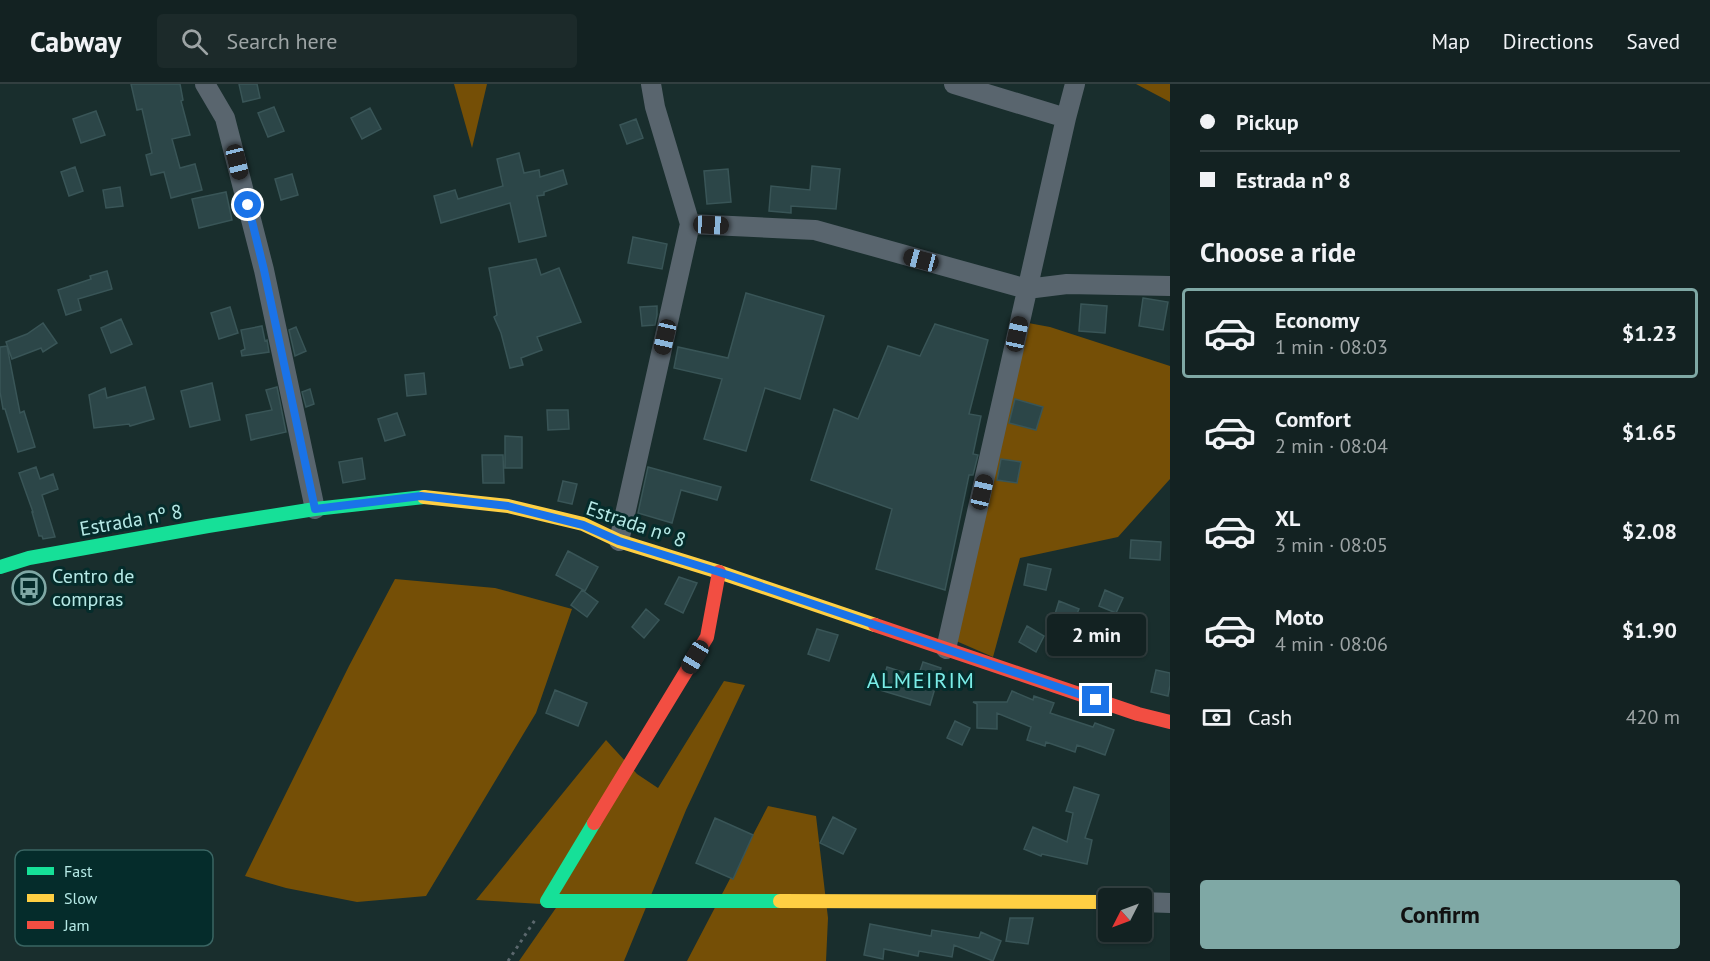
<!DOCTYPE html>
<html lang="en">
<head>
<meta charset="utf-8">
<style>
  body { margin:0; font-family:"PT Sans",sans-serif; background:#1c2a2a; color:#f1f3f6; height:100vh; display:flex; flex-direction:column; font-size:22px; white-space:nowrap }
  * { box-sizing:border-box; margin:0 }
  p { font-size:20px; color:#9da4a5 }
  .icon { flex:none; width:33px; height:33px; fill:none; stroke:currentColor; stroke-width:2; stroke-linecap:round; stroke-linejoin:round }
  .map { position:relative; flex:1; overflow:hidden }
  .sheet { display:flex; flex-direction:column; background:#132222; width:540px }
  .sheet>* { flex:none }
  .top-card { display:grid; align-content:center; height:132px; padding:0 30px; background:#132222 }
  .needle { width:39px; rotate:228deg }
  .fabs { position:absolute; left:1098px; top:804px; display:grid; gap:12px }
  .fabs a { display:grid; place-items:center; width:54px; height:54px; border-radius:6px; background:#132222; box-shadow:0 2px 4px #0004,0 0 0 2px #323f40; font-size:30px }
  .end { position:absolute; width:27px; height:27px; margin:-14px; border:8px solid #1a73e8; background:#fff; box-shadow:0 0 0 3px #fff }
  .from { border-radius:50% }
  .bubble { position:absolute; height:42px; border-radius:6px; background:#132222; box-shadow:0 2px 4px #0004,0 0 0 2px #323f40; font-size:20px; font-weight:800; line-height:42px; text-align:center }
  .car { position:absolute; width:18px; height:36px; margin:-18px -9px; border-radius:8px; box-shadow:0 0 4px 2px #0007; background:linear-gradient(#222 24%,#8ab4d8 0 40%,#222 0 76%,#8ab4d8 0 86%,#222 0) }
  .top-card b { display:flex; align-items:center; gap:21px; height:57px; font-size:22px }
  .top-card b+b { border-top:2px solid #323f40 }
  .top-card i { width:15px; height:15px; background:#f1f3f6 }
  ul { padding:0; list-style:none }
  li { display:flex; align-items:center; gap:18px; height:90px; margin:0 12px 9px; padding:0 18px; border:3px solid transparent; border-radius:6px }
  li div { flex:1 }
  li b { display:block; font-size:22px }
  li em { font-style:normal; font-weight:800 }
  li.active { border-color:#7fa8a5 }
  li>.icon { width:54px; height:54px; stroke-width:1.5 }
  h2 { padding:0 30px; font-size:27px; line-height:72px }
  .pay { display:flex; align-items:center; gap:15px; height:66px; padding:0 30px; font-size:22px }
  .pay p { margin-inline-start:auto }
  .button { display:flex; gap:12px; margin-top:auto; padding:12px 30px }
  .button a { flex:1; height:69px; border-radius:6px; background:#7fa8a5; color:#111; font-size:24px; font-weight:800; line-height:69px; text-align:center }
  header { display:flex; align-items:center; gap:36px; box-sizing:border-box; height:84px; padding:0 30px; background:#132222; border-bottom:2px solid #323f40 }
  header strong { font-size:28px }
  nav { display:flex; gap:33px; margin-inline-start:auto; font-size:21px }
  .search { width:420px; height:54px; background:#1c2a2a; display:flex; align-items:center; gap:15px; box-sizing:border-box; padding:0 21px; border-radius:6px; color:#9da4a5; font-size:22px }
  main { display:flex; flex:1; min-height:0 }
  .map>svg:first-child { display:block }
  .forest { fill:#754f06 }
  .building { fill:#2c4648; stroke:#395557; stroke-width:1.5 }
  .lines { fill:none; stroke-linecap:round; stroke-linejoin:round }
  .path { stroke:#5b686d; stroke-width:3; stroke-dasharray:3 4.5; stroke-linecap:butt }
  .street { stroke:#59656e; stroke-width:20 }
  .fast { stroke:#16e098; stroke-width:14 }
  .slow { stroke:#ffcf43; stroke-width:14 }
  .jam { stroke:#f24e42; stroke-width:14 }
  .route { stroke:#1a73e8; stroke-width:8 }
  .labels { text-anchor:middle; stroke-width:6; stroke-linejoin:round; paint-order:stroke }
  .street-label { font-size:20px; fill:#b6e9e6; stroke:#052c2b }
  .poi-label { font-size:20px; fill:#b6e9e6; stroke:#052c2b; text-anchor:start }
  .quarter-label { font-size:22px; letter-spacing:1.5px; fill:#7aede8; stroke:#052c2b }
  .key { fill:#052c2b; stroke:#3a6563; stroke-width:1.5 }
  .key-label { font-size:16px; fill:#b6e9e6 }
</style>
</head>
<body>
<header>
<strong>Cabway</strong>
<div class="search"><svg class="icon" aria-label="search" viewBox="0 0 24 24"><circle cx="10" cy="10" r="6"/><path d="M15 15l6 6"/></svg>Search here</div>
<nav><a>Map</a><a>Directions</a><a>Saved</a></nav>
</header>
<main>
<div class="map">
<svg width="1170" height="877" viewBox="0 0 1170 877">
  <rect width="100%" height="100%" fill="#192e2d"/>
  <path class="forest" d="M454,0H487L472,64Z
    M1136,0H1170V18Z
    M1012,236L1050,243L1170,282V395L1118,453L1020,474L993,573L947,553Z
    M395,495L495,504L572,525L536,629L426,812L357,818L286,804L245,792L349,582Z
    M724,597L745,601L686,726L624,877H519L558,821L476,816L606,656L637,690L658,704Z
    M768,722L816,732L828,834L826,877H687Z"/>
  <path class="building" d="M131,0H180L183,16L181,17L190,51L172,55L180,84L195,80L202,106L171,114L164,88L151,91L146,71L152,69L142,25L137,26Z
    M239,0H257L260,14L243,18Z
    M274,23L284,47L268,53L258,29Z
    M370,24L381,45L362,55L351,34Z
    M96,27L105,51L81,59L73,35Z
    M636,35L643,54L627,60L620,41Z
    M519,69L524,89L539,86L540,93L563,86L567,100L544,108V111L537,112L546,152L519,158L510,119L441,139L434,112L455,106L458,115L503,102L497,75Z
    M812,82L840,85L836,125L791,122V129L769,127L771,102L810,106Z
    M75,83L83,107L69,112L61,88Z
    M728,85L731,118L707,120L704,87Z
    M292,90L298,111L281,116L275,95Z
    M120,103L123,122L106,124L103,106Z
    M226,108L232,136L199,144L192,115Z
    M633,153L667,160L662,185L628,179Z
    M536,175L541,191L559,184L581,238L537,253L542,266L521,274L523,281L510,284L501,249L494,233L497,231L489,184Z
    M107,187L112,205L78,215L81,226L66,231L58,206L91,195L90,192Z
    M746,209L824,232L800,315L765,304L746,367L704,355L722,295L674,284L678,263L728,274Z
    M1143,214L1168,218L1163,246L1139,242Z
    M1081,220L1107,222L1105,249L1079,247Z
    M657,222V231L655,241L642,242L640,223Z
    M230,223L238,249L219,255L211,229Z
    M121,235L132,260L111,269L101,244Z
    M43,239L57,259L43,268L41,264L12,275L6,258L27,250Z
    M935,240L988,256L969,330L981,332L973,370L978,371L973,391H969L945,506L876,485L892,425L811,396L834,325L858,335L888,262L920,272Z
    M262,242L265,257L267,256L269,268L242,272L241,267L245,265L241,246Z
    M296,243L306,267L295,272L289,246Z
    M7,262L20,329L24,327L35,363L18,368L5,325H3L0,308V263Z
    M424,289L426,310L407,312L405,291Z
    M212,299L220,336L190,343L181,307Z
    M145,303L154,335L130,342L129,340L94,344L89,311L105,304L107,314Z
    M277,303L286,348L251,356L246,331L272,326L266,306Z
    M310,305L314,320L306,323L302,308Z
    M1015,315L1043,323L1036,346L1009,339Z
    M547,326H568L569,345L548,346Z
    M397,329L405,351L385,357L378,335Z
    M505,352L522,353V384H505Z
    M482,371H503L504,399H483Z
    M362,374L365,395L343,399L339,378Z
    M1001,375L1021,378L1017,399L997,396Z
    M36,383L40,395L53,390L58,405L42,411L55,453L43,455L42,452H39L32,428H33L19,389Z
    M648,383L721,403L717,416L681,406L672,439L638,429Z
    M563,397L577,400L572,420L558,417Z
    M1131,456L1161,458L1160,476L1130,474Z
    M568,467L598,483L585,507L556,491Z
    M1028,480L1051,485L1046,506L1024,501Z
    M679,493L697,499L683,529L665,520Z
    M582,506L598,518L587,533L571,521Z
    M1105,506L1123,514L1116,529L1099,522Z
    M1059,517L1079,525L1074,537L1055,530Z
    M646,525L659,536L644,554L632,543Z
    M1027,542L1044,552L1036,568L1019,558Z
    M817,545L838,551L829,577L808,570Z
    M923,578L941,584L930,621L880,606L887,583L918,593Z
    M1156,586L1170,589V601L1168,612L1151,608Z
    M555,606L587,619L578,642L546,629Z
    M1012,607L1033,616L1034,612L1054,619L1050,629L1093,643L1095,639L1114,646L1105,671L1077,661L1075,668L1046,658L1045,662L1027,656L1031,643L997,629V645L977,644V620L973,618H1007Z
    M955,637L970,644L962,661L947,654Z
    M1074,703L1099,711L1085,754L1092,756L1087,780L1042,770L1041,772L1024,765L1033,743L1067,758L1073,729L1066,727Z
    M833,733L856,745L843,770L820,759Z
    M715,734L753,751L733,795L696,779Z
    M1010,834H1033L1028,860L1006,857Z
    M870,840L931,852L932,846L979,854L981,848L1001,857L993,877L954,861L952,873L919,867L918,872L884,865L883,875L864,871Z"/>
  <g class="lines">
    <path class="path" d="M508,877L535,836"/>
    <path class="street" d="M205,0L225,34L264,186L315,425
      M954,0L1066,34
      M690,140L815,146L1027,205L1067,200L1170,202
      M619,457L690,140L655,23L651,0
      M946,565L1066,34L1075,0
      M1142,818L1170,819"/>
    <path class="fast" d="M0,483L29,474L208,442L315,425L424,413
      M594,739L547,817H780"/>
    <path class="slow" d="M424,413L508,422L583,440L619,457L719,488L875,541
      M780,817L1108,818"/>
    <path class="jam" d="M875,541L1138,630L1170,638
      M594,739L707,553L719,488"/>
  </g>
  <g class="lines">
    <path class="route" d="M248,121L264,186L315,425L421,412L508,422L527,427L583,441L619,457L719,488L1096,616"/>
  </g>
  <defs>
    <symbol id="bus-ring" viewBox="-11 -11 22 22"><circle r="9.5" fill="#052c2b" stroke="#7fa8a5" stroke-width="1.5"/><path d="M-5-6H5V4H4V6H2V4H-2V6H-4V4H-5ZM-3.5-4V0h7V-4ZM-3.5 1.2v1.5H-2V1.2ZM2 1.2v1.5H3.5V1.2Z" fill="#7fa8a5"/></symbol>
  </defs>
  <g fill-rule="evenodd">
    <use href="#bus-ring" x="10" y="485" width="38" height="38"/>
  </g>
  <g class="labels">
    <g class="street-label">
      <text transform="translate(131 436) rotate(-10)" y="7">Estrada nº 8</text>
      <text transform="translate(636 440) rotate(19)" y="7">Estrada nº 8</text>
    </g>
    <g class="poi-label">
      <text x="52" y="499">Centro de<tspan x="52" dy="23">compras</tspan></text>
    </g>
    <g class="quarter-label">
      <text x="921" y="604">ALMEIRIM</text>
    </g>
  </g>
  <rect x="15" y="766" width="198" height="96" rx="9" class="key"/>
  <rect x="27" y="783" width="27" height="8" fill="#16e098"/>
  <rect x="27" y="810" width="27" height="8" fill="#ffcf43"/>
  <rect x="27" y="837" width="27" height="8" fill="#f24e42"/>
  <g class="key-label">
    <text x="64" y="793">Fast</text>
    <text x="64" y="820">Slow</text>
    <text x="64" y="847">Jam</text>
  </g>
</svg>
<div class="fabs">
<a><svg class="needle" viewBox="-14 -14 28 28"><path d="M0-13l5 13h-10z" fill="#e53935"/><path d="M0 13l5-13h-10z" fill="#9da4a5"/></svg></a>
</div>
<i class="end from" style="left:248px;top:121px"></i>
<i class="end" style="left:1096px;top:616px"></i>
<div class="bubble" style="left:1047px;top:530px;width:99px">2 min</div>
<i class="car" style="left:237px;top:78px;rotate:166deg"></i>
<i class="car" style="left:711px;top:141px;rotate:93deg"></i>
<i class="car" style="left:921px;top:176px;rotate:285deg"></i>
<i class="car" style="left:1017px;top:250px;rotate:12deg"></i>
<i class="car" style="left:665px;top:253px;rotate:193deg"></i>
<i class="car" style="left:982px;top:408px;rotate:13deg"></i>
<i class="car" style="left:695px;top:573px;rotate:211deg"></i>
</div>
<section class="sheet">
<div class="top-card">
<b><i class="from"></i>Pickup</b>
<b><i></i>Estrada nº 8</b>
</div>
<h2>Choose a ride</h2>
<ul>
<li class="active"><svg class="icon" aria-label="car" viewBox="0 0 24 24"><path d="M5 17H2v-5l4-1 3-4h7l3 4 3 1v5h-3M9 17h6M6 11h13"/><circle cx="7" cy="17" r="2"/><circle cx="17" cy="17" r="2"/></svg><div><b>Economy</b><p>1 min · 08:03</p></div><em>$1.23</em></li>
<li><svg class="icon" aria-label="car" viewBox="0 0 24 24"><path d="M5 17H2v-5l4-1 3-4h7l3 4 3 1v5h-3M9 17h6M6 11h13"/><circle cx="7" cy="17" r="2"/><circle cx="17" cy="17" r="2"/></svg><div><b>Comfort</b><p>2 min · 08:04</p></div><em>$1.65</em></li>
<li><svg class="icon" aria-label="car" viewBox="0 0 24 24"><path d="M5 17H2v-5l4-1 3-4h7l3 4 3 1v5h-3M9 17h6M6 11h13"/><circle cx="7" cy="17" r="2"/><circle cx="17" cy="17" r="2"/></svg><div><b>XL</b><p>3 min · 08:05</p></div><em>$2.08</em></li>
<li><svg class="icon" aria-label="car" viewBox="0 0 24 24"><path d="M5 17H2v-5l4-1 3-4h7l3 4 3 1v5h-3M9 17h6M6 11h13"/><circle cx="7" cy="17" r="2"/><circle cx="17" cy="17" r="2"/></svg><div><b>Moto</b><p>4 min · 08:06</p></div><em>$1.90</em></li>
</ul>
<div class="pay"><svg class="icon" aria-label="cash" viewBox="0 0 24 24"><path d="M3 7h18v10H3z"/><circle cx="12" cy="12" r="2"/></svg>Cash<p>420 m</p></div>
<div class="button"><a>Confirm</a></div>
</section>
</main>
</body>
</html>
